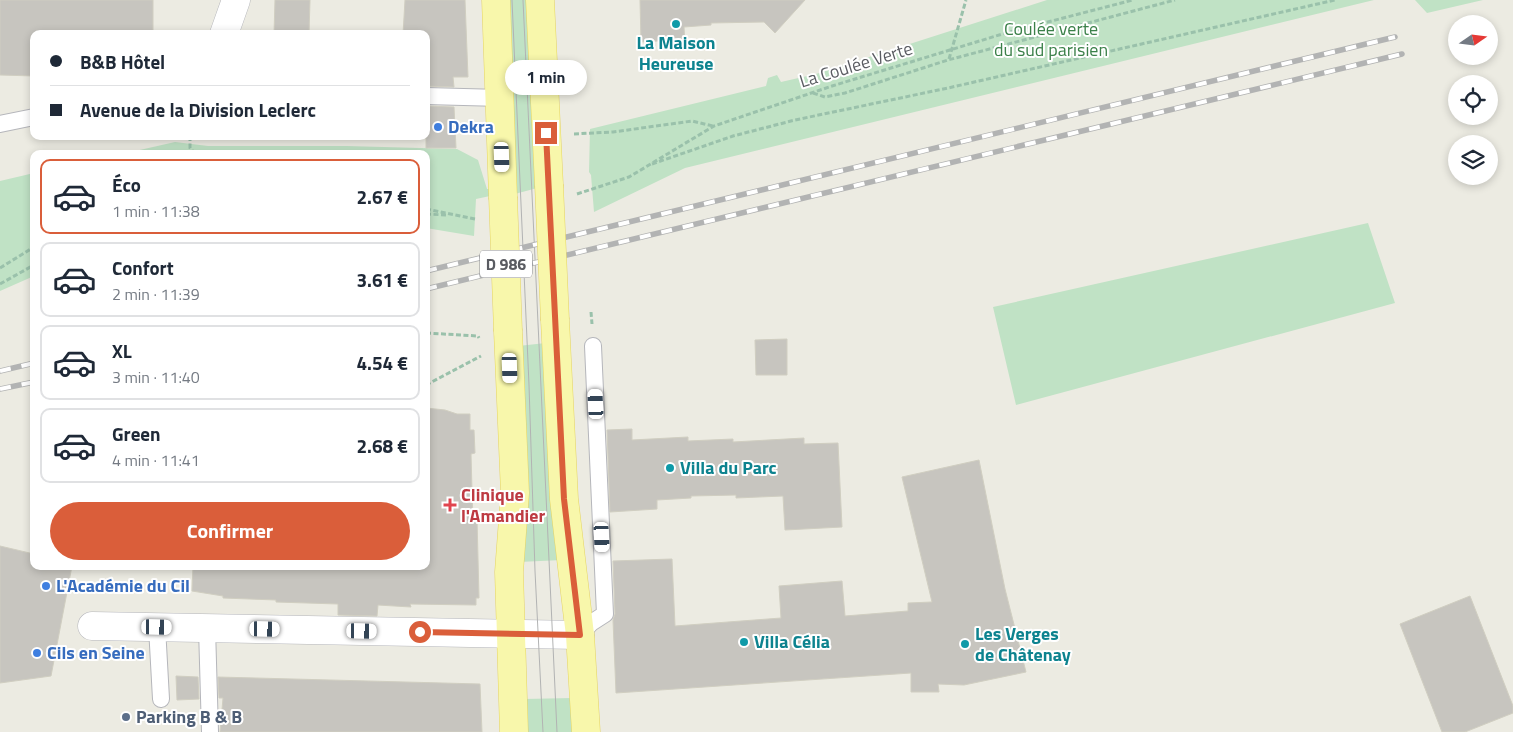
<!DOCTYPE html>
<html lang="fr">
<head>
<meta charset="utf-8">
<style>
  body { margin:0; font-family:"Titillium Web",sans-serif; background:#f2f2f3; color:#1f2937; height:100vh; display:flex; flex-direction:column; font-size:19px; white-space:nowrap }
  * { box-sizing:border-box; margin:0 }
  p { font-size:16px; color:#747a83 }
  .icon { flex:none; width:28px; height:28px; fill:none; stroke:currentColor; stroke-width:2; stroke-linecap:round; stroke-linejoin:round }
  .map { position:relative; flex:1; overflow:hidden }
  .side { position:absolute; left:30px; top:150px; width:400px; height:420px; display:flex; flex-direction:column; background:#fff; border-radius:10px; box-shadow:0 2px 8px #0003 }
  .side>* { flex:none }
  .banner { position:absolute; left:30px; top:30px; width:400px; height:110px; border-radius:10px; box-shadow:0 2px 8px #0003; display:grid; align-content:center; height:110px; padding:0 20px; background:#fff }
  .needle { width:32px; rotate:76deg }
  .fabs { position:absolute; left:1448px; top:15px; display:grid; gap:10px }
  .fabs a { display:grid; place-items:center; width:50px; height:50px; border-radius:50%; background:#fff; box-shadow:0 2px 8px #0003; font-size:25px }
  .end { position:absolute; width:22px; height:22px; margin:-11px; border:6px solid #da5e3a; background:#fff; box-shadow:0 0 0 2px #fff }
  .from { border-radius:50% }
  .bubble { position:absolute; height:35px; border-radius:18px; background:#fff; box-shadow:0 2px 8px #0003; font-size:16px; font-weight:700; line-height:35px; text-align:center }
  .car { position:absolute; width:15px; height:30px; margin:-15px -8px; border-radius:6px; box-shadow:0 0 4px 1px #0007; background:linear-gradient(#fff 24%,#345 0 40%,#fff 0 76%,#345 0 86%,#fff 0) }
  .banner b { display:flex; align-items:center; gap:18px; height:48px; font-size:19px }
  .banner b+b { border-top:1px solid #e0e1e3 }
  .banner i { width:12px; height:12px; background:#1f2937 }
  ul { padding:9px 0 0; list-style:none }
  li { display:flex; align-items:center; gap:15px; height:75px; margin:0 10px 8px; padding:0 10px; border:2px solid #e0e1e3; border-radius:10px }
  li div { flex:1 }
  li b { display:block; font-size:19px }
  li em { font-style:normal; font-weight:700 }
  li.selected { border-color:#da5e3a }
  li>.icon { width:45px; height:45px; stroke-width:1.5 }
  .cta { display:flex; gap:10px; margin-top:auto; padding:10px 20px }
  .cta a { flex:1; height:58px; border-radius:30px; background:#da5e3a; color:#fff; font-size:20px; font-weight:700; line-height:58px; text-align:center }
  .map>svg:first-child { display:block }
  .green { fill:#c0e2c5 }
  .building { fill:#c7c5bf; stroke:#d0cec1 }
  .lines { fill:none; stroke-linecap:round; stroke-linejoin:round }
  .service-casing { stroke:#b5b6bb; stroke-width:18 }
  .minor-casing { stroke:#b5b6bb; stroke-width:29 }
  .primary-casing { stroke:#e5d462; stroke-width:29 }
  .path { stroke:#9ac1ab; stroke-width:3; stroke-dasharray:5 2.5; stroke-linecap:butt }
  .service { stroke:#fff; stroke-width:16 }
  .minor { stroke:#fff; stroke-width:28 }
  .primary { stroke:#f8f7ab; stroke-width:28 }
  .tram { stroke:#b2b3b3; stroke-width:1 }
  .rail-casing { stroke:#b2b3b3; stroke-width:5.5 }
  .rail { stroke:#fff; stroke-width:4; stroke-dasharray:11; stroke-linecap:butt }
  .primary-bridge-casing { stroke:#e5d462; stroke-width:29; stroke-linecap:butt }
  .primary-bridge { stroke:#f8f7ab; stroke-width:28 }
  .route { stroke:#da5e3a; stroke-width:6 }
  .culture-dot { fill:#0f9aa8; stroke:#fff; stroke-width:2 }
  .shop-dot { fill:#3f7fe0; stroke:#fff; stroke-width:2 }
  .health-dot { fill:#e0444e; stroke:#fff; stroke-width:2 }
  .service-dot { fill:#5c6f8a; stroke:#fff; stroke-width:2 }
  .labels { text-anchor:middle; stroke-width:4; stroke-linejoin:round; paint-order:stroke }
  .shield { fill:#fff; stroke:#8c8d91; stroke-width:1 }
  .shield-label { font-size:16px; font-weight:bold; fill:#5a5c62 }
  .park-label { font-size:18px; fill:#3b8049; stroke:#fff }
  .culture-label { font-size:18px; font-weight:bold; fill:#0d838f; stroke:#fff; text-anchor:start }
  .street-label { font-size:18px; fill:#5a5c62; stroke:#fff }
  .shop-label { font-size:18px; font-weight:bold; fill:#366cbe; stroke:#fff; text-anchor:start }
  .health-label { font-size:18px; font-weight:bold; fill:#be3a42; stroke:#fff; text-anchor:start }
  .service-label { font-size:18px; font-weight:bold; fill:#4e5e75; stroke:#fff; text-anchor:start }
</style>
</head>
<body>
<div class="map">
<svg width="1513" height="732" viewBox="0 0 1513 732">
  <rect width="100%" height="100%" fill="#ecebe2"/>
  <path class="green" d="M503,0H532L541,187L511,195Z
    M1047,0H1374L685,168L594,212L591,175L589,172L590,129L766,86L768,78L777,75L781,82L816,74Z
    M1415,0H1483L1427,13Z
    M175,142L208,146H347L457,149L478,160L487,189H490V196L476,199L474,236L426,228V154H122Z
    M34,173V276L0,291V181Z
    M1368,223L1395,303L1016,405L993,307Z
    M546,343L562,560L519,562L518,346Z
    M572,698L574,732H526L524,699Z"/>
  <path class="building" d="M0,0H153V34H34V76L0,75Z
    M275,0H310L309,34H274Z
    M405,0H465L468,77H453L454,87L426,86V34H403Z
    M640,0H805L775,33L764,22L711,23V25L684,27L685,46L664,47L658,41L641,42Z
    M426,106L454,107L456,148H426Z
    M787,339V375H756L755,340Z
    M426,408L445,410L457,414H470V430H474L475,453L471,454L472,491L473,520L477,519L479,598H476V605L410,604L411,607L378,605L377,616L338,615V604L276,602V600L223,598V596L192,591L193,566H426Z
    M632,429V440L688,437V441L733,439V442L804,438V444L838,443L842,527L785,530L783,496L736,498V495L691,496V498L657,500V509L610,512L607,430Z
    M979,460L1005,589L1026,672L964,685L938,684L939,692H911V673L616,693L613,620L615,614L613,561L672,559L675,626L781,618L779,586L842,581L845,616L908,611V603L932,602L902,477Z
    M0,546L34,554V566H72L51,676L0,683Z
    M1470,596L1513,706V713L1465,732H1442L1400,624Z
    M176,676L198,677L199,699L177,700Z
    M218,677L480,684L482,732H220L223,698H219Z"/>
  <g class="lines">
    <defs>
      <path id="service" d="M426,96L501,98
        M0,124L34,117
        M157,627L161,699
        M207,628L210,732
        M580,635L591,623L605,614L593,346"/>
      <path id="minor" d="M224,34L236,0
        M92,626L580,635"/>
      <path id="primary" d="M496,0L503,197
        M540,0L549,185
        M555,320L564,499L580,635L586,732
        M508,331L515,493L509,572L514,732"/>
    </defs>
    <use href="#service" class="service-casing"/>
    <use href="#minor" class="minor-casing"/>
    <use href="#primary" class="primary-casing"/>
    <path class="path" d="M949,59L966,0
      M813,93L825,97L845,93L948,60L1175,0
      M574,134L613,132L692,121L713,126
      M190,136V148L195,154
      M652,164L733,136L795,120L948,88L1335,0
      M577,194L629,177L714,126L832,86L1009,32L1133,0
      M426,209L475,219
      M426,214L446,215
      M0,268L34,247
      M0,284L34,265
      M591,312L592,324
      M426,333L478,336L479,338
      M426,385L481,356"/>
    <use href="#service" class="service"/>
    <use href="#minor" class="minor"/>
    <use href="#primary" class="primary"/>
    <path class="tram" d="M512,0L529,385L535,571L543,732
      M523,0L557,732"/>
    <defs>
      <path id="rail" d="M426,271L1395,37
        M426,289L1402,54
        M0,371L34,363
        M0,389L34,382"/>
    </defs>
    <use href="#rail" class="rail-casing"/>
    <use href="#rail" class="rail"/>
    <defs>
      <path id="primary-bridge" d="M549,185L555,320
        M503,197L508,331"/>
    </defs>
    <use href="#primary-bridge" class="primary-bridge-casing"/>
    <use href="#primary-bridge" class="primary-bridge"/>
  </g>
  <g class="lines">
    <path class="route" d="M420,632L580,635L564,499L546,133"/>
  </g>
  <g class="culture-dot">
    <circle cx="676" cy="24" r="5"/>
    <circle cx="670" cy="468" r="5"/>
    <circle cx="744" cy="642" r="5"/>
    <circle cx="965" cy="644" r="5"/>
  </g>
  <g class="shop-dot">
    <circle cx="438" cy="127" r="5"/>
    <circle cx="46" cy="586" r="5"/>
    <circle cx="37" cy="653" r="5"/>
  </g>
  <path class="health-dot" d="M447.5 497.5h5v5h5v5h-5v5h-5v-5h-5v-5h5z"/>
  <circle class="service-dot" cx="126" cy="717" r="5"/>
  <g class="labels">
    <rect class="shield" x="480" y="250.5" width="52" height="27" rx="4"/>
    <g class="shield-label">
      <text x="506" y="270">D 986</text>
    </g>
    <g class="park-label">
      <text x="1051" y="35">Coulée verte<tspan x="1051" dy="21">du sud parisien</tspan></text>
    </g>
    <g class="culture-label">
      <text x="676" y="49" text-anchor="middle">La Maison<tspan x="676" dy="21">Heureuse</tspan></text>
      <text x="680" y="474">Villa du Parc</text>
      <text x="975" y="640">Les Verges<tspan x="975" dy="21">de Châtenay</tspan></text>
      <text x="754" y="648">Villa Célia</text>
    </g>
    <g class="street-label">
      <text transform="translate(856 65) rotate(-17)" y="6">La Coulée Verte</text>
    </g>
    <g class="shop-label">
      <text x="448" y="133">Dekra</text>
      <text x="56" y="592">L'Académie du Cil</text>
      <text x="47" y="659">Cils en Seine</text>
    </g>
    <g class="health-label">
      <text x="461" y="501">Clinique<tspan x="461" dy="21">l'Amandier</tspan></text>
    </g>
    <g class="service-label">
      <text x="136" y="723">Parking B &amp; B</text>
    </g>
  </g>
</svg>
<div class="fabs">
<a><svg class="needle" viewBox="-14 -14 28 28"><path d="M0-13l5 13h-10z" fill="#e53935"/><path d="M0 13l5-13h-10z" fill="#747a83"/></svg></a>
<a><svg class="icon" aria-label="locate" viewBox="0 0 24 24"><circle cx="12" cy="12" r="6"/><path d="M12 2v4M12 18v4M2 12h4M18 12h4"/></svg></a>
<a><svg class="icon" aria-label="layers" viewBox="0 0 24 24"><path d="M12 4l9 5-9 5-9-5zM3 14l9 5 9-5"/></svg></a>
</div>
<i class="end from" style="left:420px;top:632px"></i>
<i class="end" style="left:546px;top:133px"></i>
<div class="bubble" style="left:505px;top:60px;width:82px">1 min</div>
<i class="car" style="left:502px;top:157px;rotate:178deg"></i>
<i class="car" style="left:510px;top:368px;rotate:178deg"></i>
<i class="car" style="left:596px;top:404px;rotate:357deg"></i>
<i class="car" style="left:602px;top:537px;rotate:177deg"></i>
<i class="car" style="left:157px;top:627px;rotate:91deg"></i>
<i class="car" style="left:265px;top:629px;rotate:91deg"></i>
<i class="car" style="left:362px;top:631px;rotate:91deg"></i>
<div class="banner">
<b><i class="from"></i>B&amp;B Hôtel</b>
<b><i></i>Avenue de la Division Leclerc</b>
</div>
<section class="side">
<ul>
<li class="selected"><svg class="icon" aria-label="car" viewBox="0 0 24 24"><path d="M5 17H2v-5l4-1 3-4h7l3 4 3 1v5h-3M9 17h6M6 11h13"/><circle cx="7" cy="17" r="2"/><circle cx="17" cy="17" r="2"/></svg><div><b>Éco</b><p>1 min · 11:38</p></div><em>2.67 €</em></li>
<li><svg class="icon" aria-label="car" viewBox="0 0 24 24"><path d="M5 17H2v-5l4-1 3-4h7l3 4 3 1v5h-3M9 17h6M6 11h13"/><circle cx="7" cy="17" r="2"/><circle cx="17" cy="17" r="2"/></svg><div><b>Confort</b><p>2 min · 11:39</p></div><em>3.61 €</em></li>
<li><svg class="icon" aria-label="car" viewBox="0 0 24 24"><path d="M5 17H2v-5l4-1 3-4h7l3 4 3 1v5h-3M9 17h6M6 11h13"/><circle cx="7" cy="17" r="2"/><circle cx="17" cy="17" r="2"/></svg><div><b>XL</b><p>3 min · 11:40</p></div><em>4.54 €</em></li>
<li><svg class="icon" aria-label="car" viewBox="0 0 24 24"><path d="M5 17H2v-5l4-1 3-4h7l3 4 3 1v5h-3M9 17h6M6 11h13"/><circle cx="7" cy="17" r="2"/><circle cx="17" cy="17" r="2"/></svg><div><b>Green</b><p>4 min · 11:41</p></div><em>2.68 €</em></li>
</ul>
<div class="cta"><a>Confirmer</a></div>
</section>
</div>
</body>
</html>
